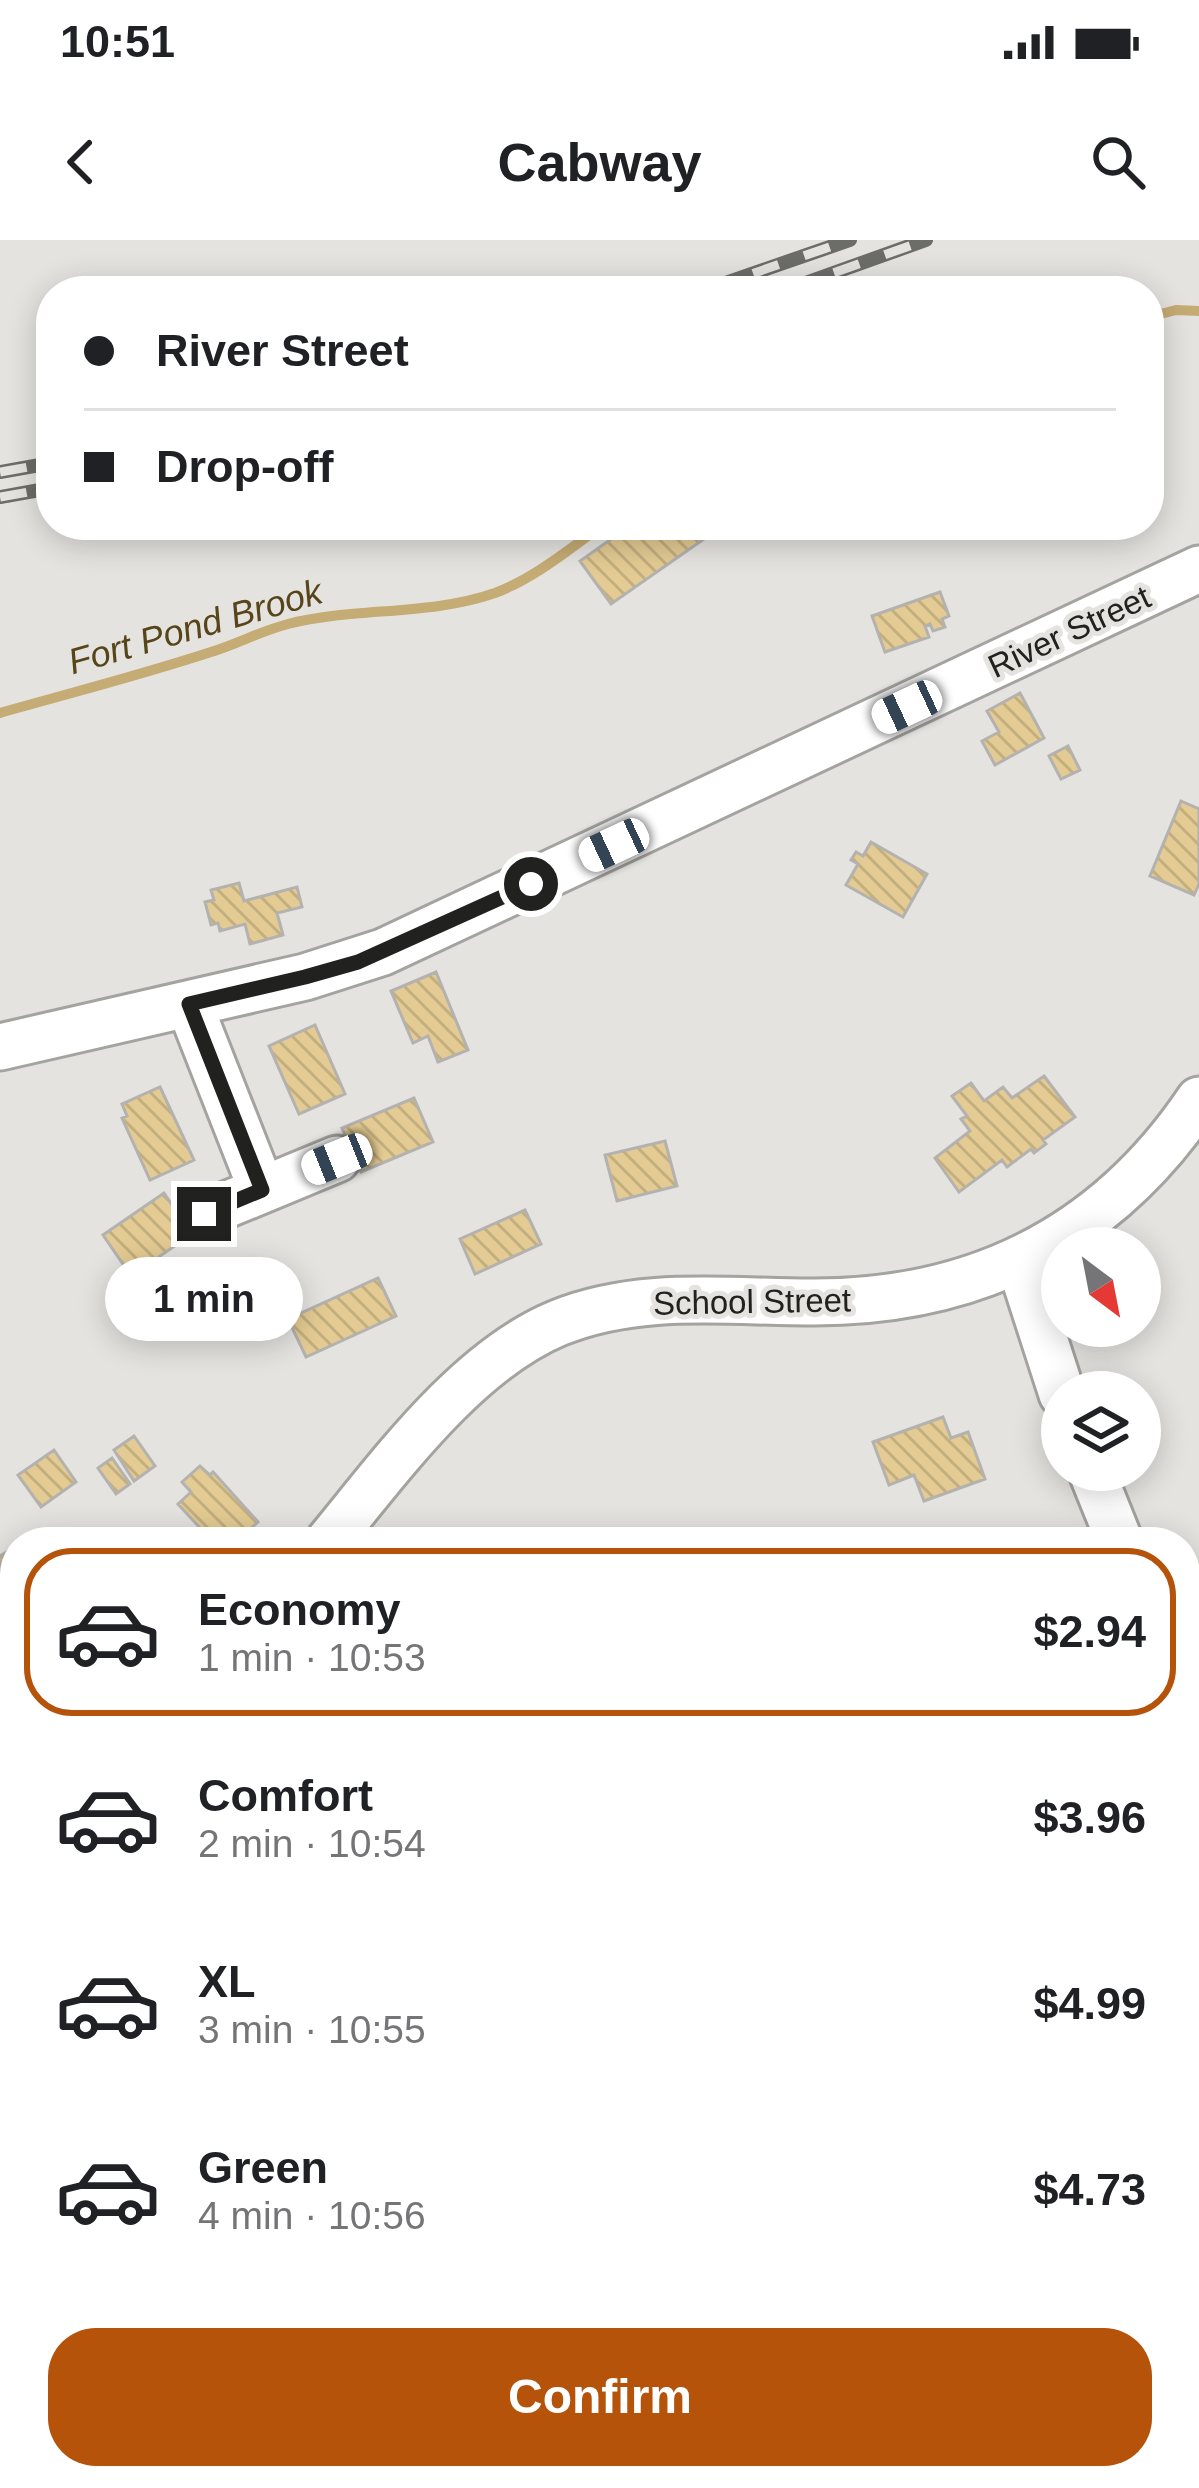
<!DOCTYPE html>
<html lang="en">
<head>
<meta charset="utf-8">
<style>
  body { margin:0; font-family:Arial,sans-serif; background:#f6f6f6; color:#202124; height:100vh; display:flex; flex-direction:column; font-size:45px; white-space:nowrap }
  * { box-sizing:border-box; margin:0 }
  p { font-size:39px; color:#757577 }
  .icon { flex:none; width:66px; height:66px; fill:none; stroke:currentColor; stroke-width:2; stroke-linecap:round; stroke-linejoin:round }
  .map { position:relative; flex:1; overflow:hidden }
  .side { position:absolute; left:0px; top:1287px; width:1200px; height:963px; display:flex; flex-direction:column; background:#fff; border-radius:48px 48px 0 0; box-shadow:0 6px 30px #0003 }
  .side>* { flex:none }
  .guide { position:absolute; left:36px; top:36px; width:1128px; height:264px; border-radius:48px; box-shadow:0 6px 30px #0003; display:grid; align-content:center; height:264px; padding:0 48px; background:#fff }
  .needle { width:78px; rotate:148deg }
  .fabs { position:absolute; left:1041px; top:987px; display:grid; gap:24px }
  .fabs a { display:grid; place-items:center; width:120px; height:120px; border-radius:50%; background:#fff; box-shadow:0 6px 30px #0003; font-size:60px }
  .end { position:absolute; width:54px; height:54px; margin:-27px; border:15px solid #21211f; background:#fff; box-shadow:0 0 0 6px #fff }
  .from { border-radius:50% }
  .bubble { position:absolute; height:84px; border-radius:42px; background:#fff; box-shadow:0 6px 30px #0003; font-size:39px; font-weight:600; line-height:84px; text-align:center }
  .car { position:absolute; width:36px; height:72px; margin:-36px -18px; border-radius:15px; box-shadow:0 0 9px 3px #0007; background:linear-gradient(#fff 24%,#345 0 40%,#fff 0 76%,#345 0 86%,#fff 0) }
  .guide b { display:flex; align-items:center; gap:42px; height:114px; font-size:45px }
  .guide b+b { border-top:3px solid #e0e0e0 }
  .guide i { width:30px; height:30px; background:#202124 }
  ul { padding:21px 0 0; list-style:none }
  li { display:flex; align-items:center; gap:36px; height:168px; margin:0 24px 18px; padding:0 24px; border:6px solid transparent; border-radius:48px }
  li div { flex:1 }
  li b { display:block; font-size:45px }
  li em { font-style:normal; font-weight:600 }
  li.active { border-color:#b45309 }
  li>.icon { width:108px; height:108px; stroke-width:1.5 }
  .cta { display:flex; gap:24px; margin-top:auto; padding:24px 48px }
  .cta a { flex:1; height:138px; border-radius:48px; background:#b45309; color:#fff; font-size:48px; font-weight:600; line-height:138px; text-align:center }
  .status { display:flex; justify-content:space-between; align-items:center; height:84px; padding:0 60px; background:#fff; direction:ltr }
  .status svg { height:33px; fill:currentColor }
  header { display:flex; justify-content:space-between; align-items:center; height:156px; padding:0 48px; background:#fff; font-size:54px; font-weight:600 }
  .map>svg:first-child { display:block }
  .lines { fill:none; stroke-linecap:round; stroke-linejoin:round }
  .stream { stroke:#c5ab74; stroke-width:10 }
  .building { fill:url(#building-back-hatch); stroke:#b4b2af; stroke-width:3 }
  .minor-casing { stroke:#a4a3a0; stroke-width:51 }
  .minor { stroke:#fff; stroke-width:45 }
  .rail-casing { stroke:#6c6c69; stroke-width:14 }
  .rail { stroke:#e4e3df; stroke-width:9; stroke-dasharray:27; stroke-linecap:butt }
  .route { stroke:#21211f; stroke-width:15 }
  .labels { text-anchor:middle; stroke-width:10; stroke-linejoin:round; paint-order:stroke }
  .street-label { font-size:33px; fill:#21211f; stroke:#e4e3df }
  .water-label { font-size:36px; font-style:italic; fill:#574519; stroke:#e4e3df }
</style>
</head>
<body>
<div class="status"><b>10:51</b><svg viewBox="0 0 49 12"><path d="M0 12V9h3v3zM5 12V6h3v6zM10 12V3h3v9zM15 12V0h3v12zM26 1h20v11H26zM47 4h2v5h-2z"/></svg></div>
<header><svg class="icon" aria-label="back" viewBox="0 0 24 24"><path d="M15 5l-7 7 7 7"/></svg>Cabway<svg class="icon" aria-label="search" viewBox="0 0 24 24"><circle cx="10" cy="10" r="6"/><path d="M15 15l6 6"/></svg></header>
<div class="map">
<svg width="1199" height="2248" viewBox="0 0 1199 2248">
  <defs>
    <pattern id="building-back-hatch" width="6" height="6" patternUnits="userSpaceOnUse" patternTransform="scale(3)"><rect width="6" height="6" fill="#e4cb93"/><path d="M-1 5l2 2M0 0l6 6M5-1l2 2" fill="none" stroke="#c3ae7e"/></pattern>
  </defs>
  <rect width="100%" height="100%" fill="#e4e3df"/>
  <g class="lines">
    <path class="stream" d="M1149,77L1176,70L1199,71
      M0,473C70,453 141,435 211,412C237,404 261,391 288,384C355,367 429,376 495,353C535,338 569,309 603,285
      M0,2057L15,2034"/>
  </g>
  <path class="building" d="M631,285H724L611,364L580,321Z
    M940,352L949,376L942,379L945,387L933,391L930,384L925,386L929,397L885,412L872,376Z
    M1020,453L1044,498L995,525L982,501L999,492L987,471Z
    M1068,506L1080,530L1061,539L1049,516Z
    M1181,561L1199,569V644L1194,655L1150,636Z
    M871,602L927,634L903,677L846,645L858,624L851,620L856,612L863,616Z
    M239,643L244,661L297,647L302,667L277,673L283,695L250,704L245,684L220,691L218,683L211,685L205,662L214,660L211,650Z
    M436,732L468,810L438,822L428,796L413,803L391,751Z
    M315,785L345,854L299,874L269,806Z
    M1044,836L1075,877L1043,900L1046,904L1034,913L1031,909L1007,927L1002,920L959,952L935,918L970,891L961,879L967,876L952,856L971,843L984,861L1003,847L1012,858Z
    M160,847L194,920L150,940L122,878L127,876L122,864Z
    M414,858L433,902L361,932L342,888Z
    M665,901L677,946L617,961L605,915Z
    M164,953L192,994L131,1036L103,995Z
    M525,970L541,1004L475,1034L460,999Z
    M378,1038L396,1076L306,1117L288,1079Z
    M943,1177L951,1198L968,1192L985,1239L924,1261L914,1235L889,1245L873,1202Z
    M134,1196L155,1226L134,1241L114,1210Z
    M54,1210L76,1242L41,1267L18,1235Z
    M112,1218L130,1244L116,1254L98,1228Z
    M200,1226L210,1235L213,1232L258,1282L236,1302H213L178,1264L191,1252L182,1242Z
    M13,1308L15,1376L0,1386V1316Z
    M15,2225V2235H22L28,2247L11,2248L2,2231Z
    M486,2235H523L531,2248H467Z
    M1102,2235H1134L1137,2248H1077L1075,2242Z"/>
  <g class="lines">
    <defs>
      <path id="minor" d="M189,764L262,950
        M0,807L305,737L383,712L1199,329
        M204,974L337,919
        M1019,1021L1062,1154
        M1091,1230L1120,1302
        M328,1302C390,1227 466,1121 558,1083C639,1050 726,1062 811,1062C976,1063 1107,997 1199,860
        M1185,1464L1199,1498
        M0,1588L15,1605
        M0,1718L15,1695
        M1185,1754L1199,1747"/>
    </defs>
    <use href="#minor" class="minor-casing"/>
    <use href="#minor" class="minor"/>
    <defs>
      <path id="rail" d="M702,51L850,0
        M783,51L926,0
        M0,232L51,223
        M0,257L51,248"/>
    </defs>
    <use href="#rail" class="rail-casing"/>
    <use href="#rail" class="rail"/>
  </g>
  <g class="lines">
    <path class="route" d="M204,974L262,950L189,764L305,737L358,722L531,644"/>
  </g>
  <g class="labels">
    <g class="street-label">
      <text transform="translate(1069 391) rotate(-25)" y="12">River Street</text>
      <text transform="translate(752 1061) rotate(-1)" y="12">School Street</text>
    </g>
    <g class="water-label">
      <text transform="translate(195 386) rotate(-16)" y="13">Fort Pond Brook</text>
    </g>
  </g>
</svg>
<div class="fabs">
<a><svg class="needle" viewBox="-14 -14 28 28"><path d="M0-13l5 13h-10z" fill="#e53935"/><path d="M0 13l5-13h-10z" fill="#757577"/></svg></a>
<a><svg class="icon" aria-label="layers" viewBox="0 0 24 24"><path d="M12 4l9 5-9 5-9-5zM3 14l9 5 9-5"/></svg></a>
</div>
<i class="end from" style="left:531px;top:644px"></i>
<i class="end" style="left:204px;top:974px"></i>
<div class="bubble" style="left:105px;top:1017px;width:198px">1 min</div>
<i class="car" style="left:907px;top:467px;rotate:245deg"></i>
<i class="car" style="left:614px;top:605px;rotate:245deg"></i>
<i class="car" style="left:337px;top:919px;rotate:248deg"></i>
<div class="guide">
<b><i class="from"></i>River Street</b>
<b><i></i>Drop-off</b>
</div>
<section class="side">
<ul>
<li class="active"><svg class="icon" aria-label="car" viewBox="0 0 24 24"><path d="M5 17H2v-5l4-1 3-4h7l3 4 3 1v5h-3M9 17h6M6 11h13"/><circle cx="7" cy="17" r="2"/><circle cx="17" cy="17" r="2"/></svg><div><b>Economy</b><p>1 min · 10:53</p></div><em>$2.94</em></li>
<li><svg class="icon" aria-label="car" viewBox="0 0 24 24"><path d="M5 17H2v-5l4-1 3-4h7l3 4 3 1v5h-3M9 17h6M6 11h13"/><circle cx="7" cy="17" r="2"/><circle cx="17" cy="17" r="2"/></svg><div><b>Comfort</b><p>2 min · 10:54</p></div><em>$3.96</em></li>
<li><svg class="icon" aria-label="car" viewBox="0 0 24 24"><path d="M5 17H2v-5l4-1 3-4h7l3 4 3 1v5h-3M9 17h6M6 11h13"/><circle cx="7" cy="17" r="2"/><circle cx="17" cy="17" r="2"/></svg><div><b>XL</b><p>3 min · 10:55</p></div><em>$4.99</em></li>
<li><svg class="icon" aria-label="car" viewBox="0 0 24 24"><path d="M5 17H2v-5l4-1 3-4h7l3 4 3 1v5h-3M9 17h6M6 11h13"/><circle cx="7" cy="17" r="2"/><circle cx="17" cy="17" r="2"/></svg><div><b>Green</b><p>4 min · 10:56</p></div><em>$4.73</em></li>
</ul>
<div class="cta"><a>Confirm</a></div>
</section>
</div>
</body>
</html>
